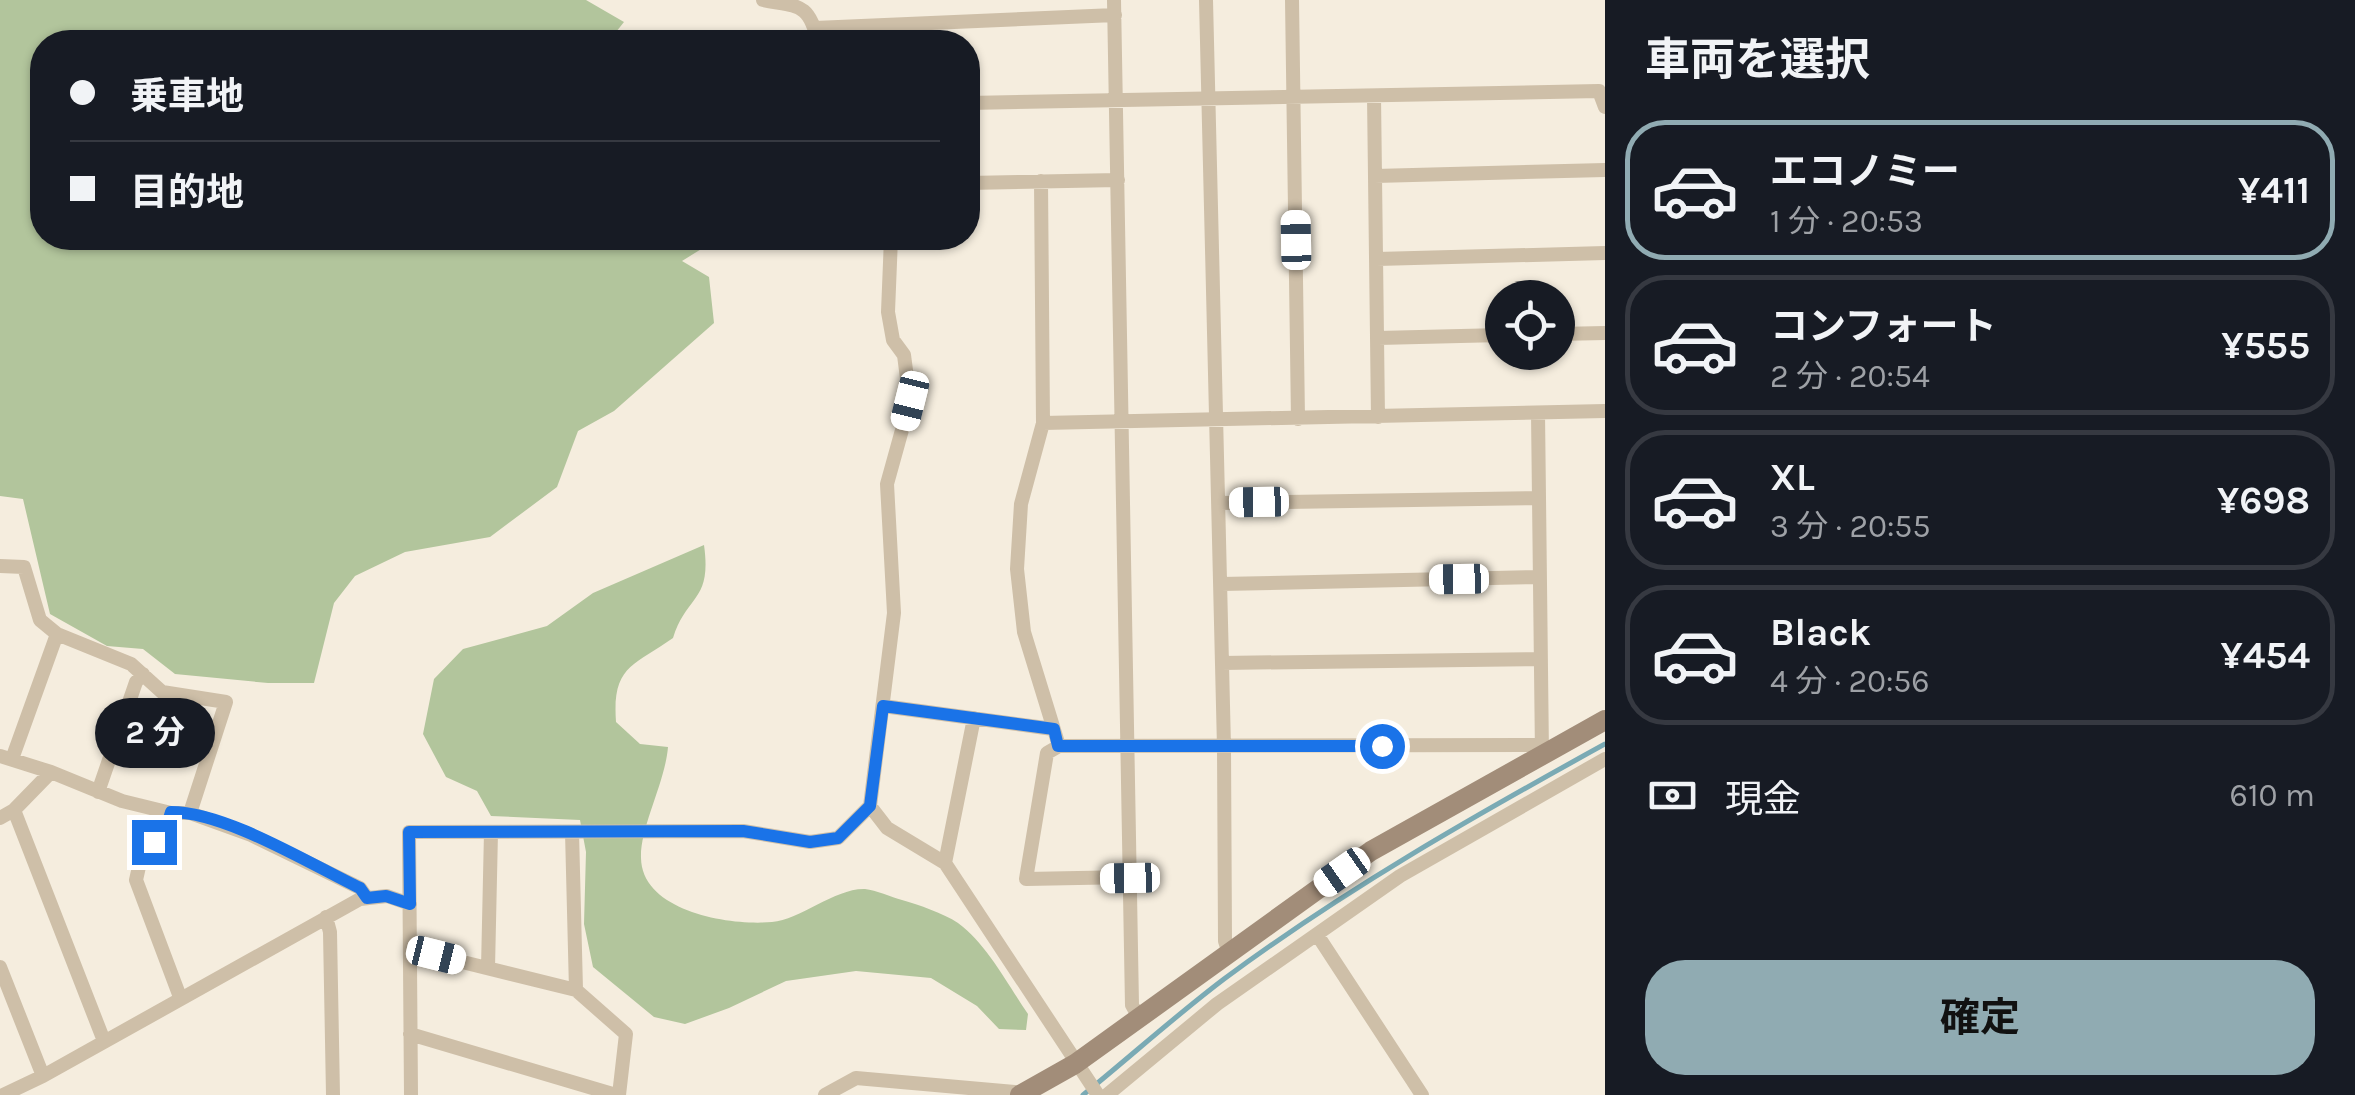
<!DOCTYPE html>
<html lang="ja">
<head>
<meta charset="utf-8">
<style>
  body { margin:0; font-family:Karla,"Noto Sans JP",sans-serif; background:#242831; color:#f1f3f6; height:100vh; display:flex; flex-direction:column; font-size:38px; white-space:nowrap }
  * { box-sizing:border-box; margin:0 }
  p { font-size:32px; color:#9ea1a6 }
  .icon { flex:none; width:55px; height:55px; fill:none; stroke:currentColor; stroke-width:2; stroke-linecap:round; stroke-linejoin:round }
  .map { position:relative; flex:1; overflow:hidden }
  .side { display:flex; flex-direction:column; background:#171b24; width:750px }
  .side>* { flex:none }
  .hud { position:absolute; left:30px; top:30px; width:950px; height:220px; border-radius:40px; box-shadow:0 2px 8px #0004; display:grid; align-content:center; height:220px; padding:0 40px; background:#171b24 }
  .controls { position:absolute; left:1485px; top:280px; display:grid; gap:20px }
  .controls a { display:grid; place-items:center; width:90px; height:90px; border-radius:50%; background:#171b24; box-shadow:0 2px 8px #0004; font-size:50px }
  .end { position:absolute; width:45px; height:45px; margin:-22px; border:12px solid #1a73e8; background:#fff; box-shadow:0 0 0 5px #fff }
  .from { border-radius:50% }
  .bubble { position:absolute; height:70px; border-radius:35px; background:#171b24; box-shadow:0 2px 8px #0004; font-size:32px; font-weight:700; line-height:70px; text-align:center }
  .car { position:absolute; width:30px; height:60px; margin:-30px -15px; border-radius:12px; box-shadow:0 0 8px 2px #0007; background:linear-gradient(#fff 24%,#345 0 40%,#fff 0 76%,#345 0 86%,#fff 0) }
  .hud b { display:flex; align-items:center; gap:35px; height:95px; font-size:38px }
  .hud b+b { border-top:2px solid #363941 }
  .hud i { width:25px; height:25px; background:#f1f3f6 }
  ul { padding:0; list-style:none }
  li { display:flex; align-items:center; gap:30px; height:140px; margin:0 20px 15px; padding:0 20px; border:5px solid #363941; border-radius:40px }
  li div { flex:1 }
  li b { display:block; font-size:38px }
  li em { font-style:normal; font-weight:700 }
  li.current { border-color:#90abb2 }
  li>.icon { width:90px; height:90px; stroke-width:1.5 }
  h2 { padding:0 40px; font-size:45px; line-height:120px }
  .pay { display:flex; align-items:center; gap:25px; height:110px; padding:0 40px; font-size:38px }
  .pay p { margin-inline-start:auto }
  .action { display:flex; gap:20px; margin-top:auto; padding:20px 40px }
  .action a { flex:1; height:115px; border-radius:40px; background:#90abb2; color:#111; font-size:40px; font-weight:700; line-height:115px; text-align:center }
  main { display:flex; flex:1; min-height:0 }
  .map>svg:first-child { display:block }
  .green { fill:#b2c59c }
  .lines { fill:none; stroke-linecap:round; stroke-linejoin:round }
  .stream { stroke:#7aaab4; stroke-width:5 }
  .street { stroke:#cebfa8; stroke-width:14 }
  .secondary { stroke:#a28d79; stroke-width:20 }
  .route { stroke:#1a73e8; stroke-width:12 }
</style>
</head>
<body>
<main>
<div class="map">
<svg width="1605" height="1095" viewBox="0 0 1605 1095">
  <rect width="100%" height="100%" fill="#f5edde"/>
  <path class="green" d="M0,0H586L624,22L608,42H42V238H719L682,261L709,277L714,323L614,411L578,431L557,487L490,537L405,552L355,576L334,603L314,683H268L175,674L143,649L107,646L50,614L23,499L0,496Z
    M704,545C712,602 687,594 673,638C633,666 612,666 616,722L640,744L668,747C665,783 640,827 641,858C642,912 731,926 772,922C800,920 835,888 865,889C876,890 891,897 902,900C919,905 943,913 958,923C987,944 1008,985 1028,1014L1026,1030L999,1029L977,1006L931,978L856,971L786,981L729,1008L685,1024L654,1017L593,967L584,924L586,852L580,820L491,816L477,791L446,777L423,734L434,679L463,649L547,626L593,593Z"/>
  <g class="lines">
    <path class="stream" d="M1083,1095C1130,1057 1175,1016 1224,979C1344,890 1474,816 1605,744"/>
    <path class="street" d="M763,0C798,7 809,2 818,42
      M1114,0L1132,1005L1138,1016
      M1206,0L1224,747L1225,941L1229,953
      M1292,0L1298,419
      M815,28L1115,15
      M1374,96L1378,417
      M968,103L1599,91L1605,107
      M1375,176L1605,170
      M1041,181L1043,423L1021,504L1017,569L1024,632L1059,746
      M968,183L1118,180
      M891,238L888,312L893,340L904,355L910,401L887,484L894,613L870,806L887,828L945,863L1098,1095
      M1377,259L1605,253
      M1558,334L1605,333
      M1378,338L1502,335
      M1538,413L1542,754
      M1043,423L1605,411
      M1219,503L1538,498
      M0,566L24,567L40,620L57,634
      M1221,584L1539,577
      M1222,663L1539,659
      M883,706L1053,729
      M0,756L51,772
      M12,759L57,634L131,664L162,692L226,702L190,813
      M98,792L136,682L143,674
      M14,810L104,1041
      M171,813L167,825L141,858L136,880L180,997
      M0,818L14,810L51,772L122,801L171,813H190L251,835L360,888L367,898
      M572,832L576,990L626,1034L619,1095
      M945,863L974,718
      M1130,877L1026,879L1047,753L1059,746L1539,745
      M326,917L330,932L333,1095
      M1318,936L1422,1095
      M410,949L576,990
      M0,967L43,1076
      M488,968L491,832
      M410,1034L616,1095
      M3,1095L43,1076L360,899L387,896L410,904
      M411,1095L409,832L743,831L810,842L838,838L870,806
      M825,1095L856,1078L1025,1093
      M1107,1095L1217,1004L1400,876L1605,759"/>
    <path class="secondary" d="M1020,1095L1075,1064L1371,851L1605,720"/>
  </g>
  <g class="lines">
    <path class="route" d="M154,842L167,825L171,812C226,812 310,864 360,888L367,898L386,896L410,904L409,832L743,831L810,842L838,838L870,806L883,706L1054,729L1058,746H1382"/>
  </g>
</svg>
<div class="controls">
<a><svg class="icon" aria-label="locate" viewBox="0 0 24 24"><circle cx="12" cy="12" r="6"/><path d="M12 2v4M12 18v4M2 12h4M18 12h4"/></svg></a>
</div>
<i class="end from" style="left:1382px;top:746px"></i>
<i class="end" style="left:154px;top:842px"></i>
<div class="bubble" style="left:95px;top:698px;width:120px">2 分</div>
<i class="car" style="left:1296px;top:240px;rotate:359deg"></i>
<i class="car" style="left:910px;top:401px;rotate:194deg"></i>
<i class="car" style="left:1259px;top:502px;rotate:269deg"></i>
<i class="car" style="left:1459px;top:579px;rotate:269deg"></i>
<i class="car" style="left:1342px;top:872px;rotate:235deg"></i>
<i class="car" style="left:1130px;top:878px;rotate:269deg"></i>
<i class="car" style="left:436px;top:955px;rotate:104deg"></i>
<div class="hud">
<b><i class="from"></i>乗車地</b>
<b><i></i>目的地</b>
</div>
</div>
<section class="side">
<h2>車両を選択</h2>
<ul>
<li class="current"><svg class="icon" aria-label="car" viewBox="0 0 24 24"><path d="M5 17H2v-5l4-1 3-4h7l3 4 3 1v5h-3M9 17h6M6 11h13"/><circle cx="7" cy="17" r="2"/><circle cx="17" cy="17" r="2"/></svg><div><b>エコノミー</b><p>1 分 · 20:53</p></div><em>¥411</em></li>
<li><svg class="icon" aria-label="car" viewBox="0 0 24 24"><path d="M5 17H2v-5l4-1 3-4h7l3 4 3 1v5h-3M9 17h6M6 11h13"/><circle cx="7" cy="17" r="2"/><circle cx="17" cy="17" r="2"/></svg><div><b>コンフォート</b><p>2 分 · 20:54</p></div><em>¥555</em></li>
<li><svg class="icon" aria-label="car" viewBox="0 0 24 24"><path d="M5 17H2v-5l4-1 3-4h7l3 4 3 1v5h-3M9 17h6M6 11h13"/><circle cx="7" cy="17" r="2"/><circle cx="17" cy="17" r="2"/></svg><div><b>XL</b><p>3 分 · 20:55</p></div><em>¥698</em></li>
<li><svg class="icon" aria-label="car" viewBox="0 0 24 24"><path d="M5 17H2v-5l4-1 3-4h7l3 4 3 1v5h-3M9 17h6M6 11h13"/><circle cx="7" cy="17" r="2"/><circle cx="17" cy="17" r="2"/></svg><div><b>Black</b><p>4 分 · 20:56</p></div><em>¥454</em></li>
</ul>
<div class="pay"><svg class="icon" aria-label="cash" viewBox="0 0 24 24"><path d="M3 7h18v10H3z"/><circle cx="12" cy="12" r="2"/></svg>現金<p>610 m</p></div>
<div class="action"><a>確定</a></div>
</section>
</main>
</body>
</html>
